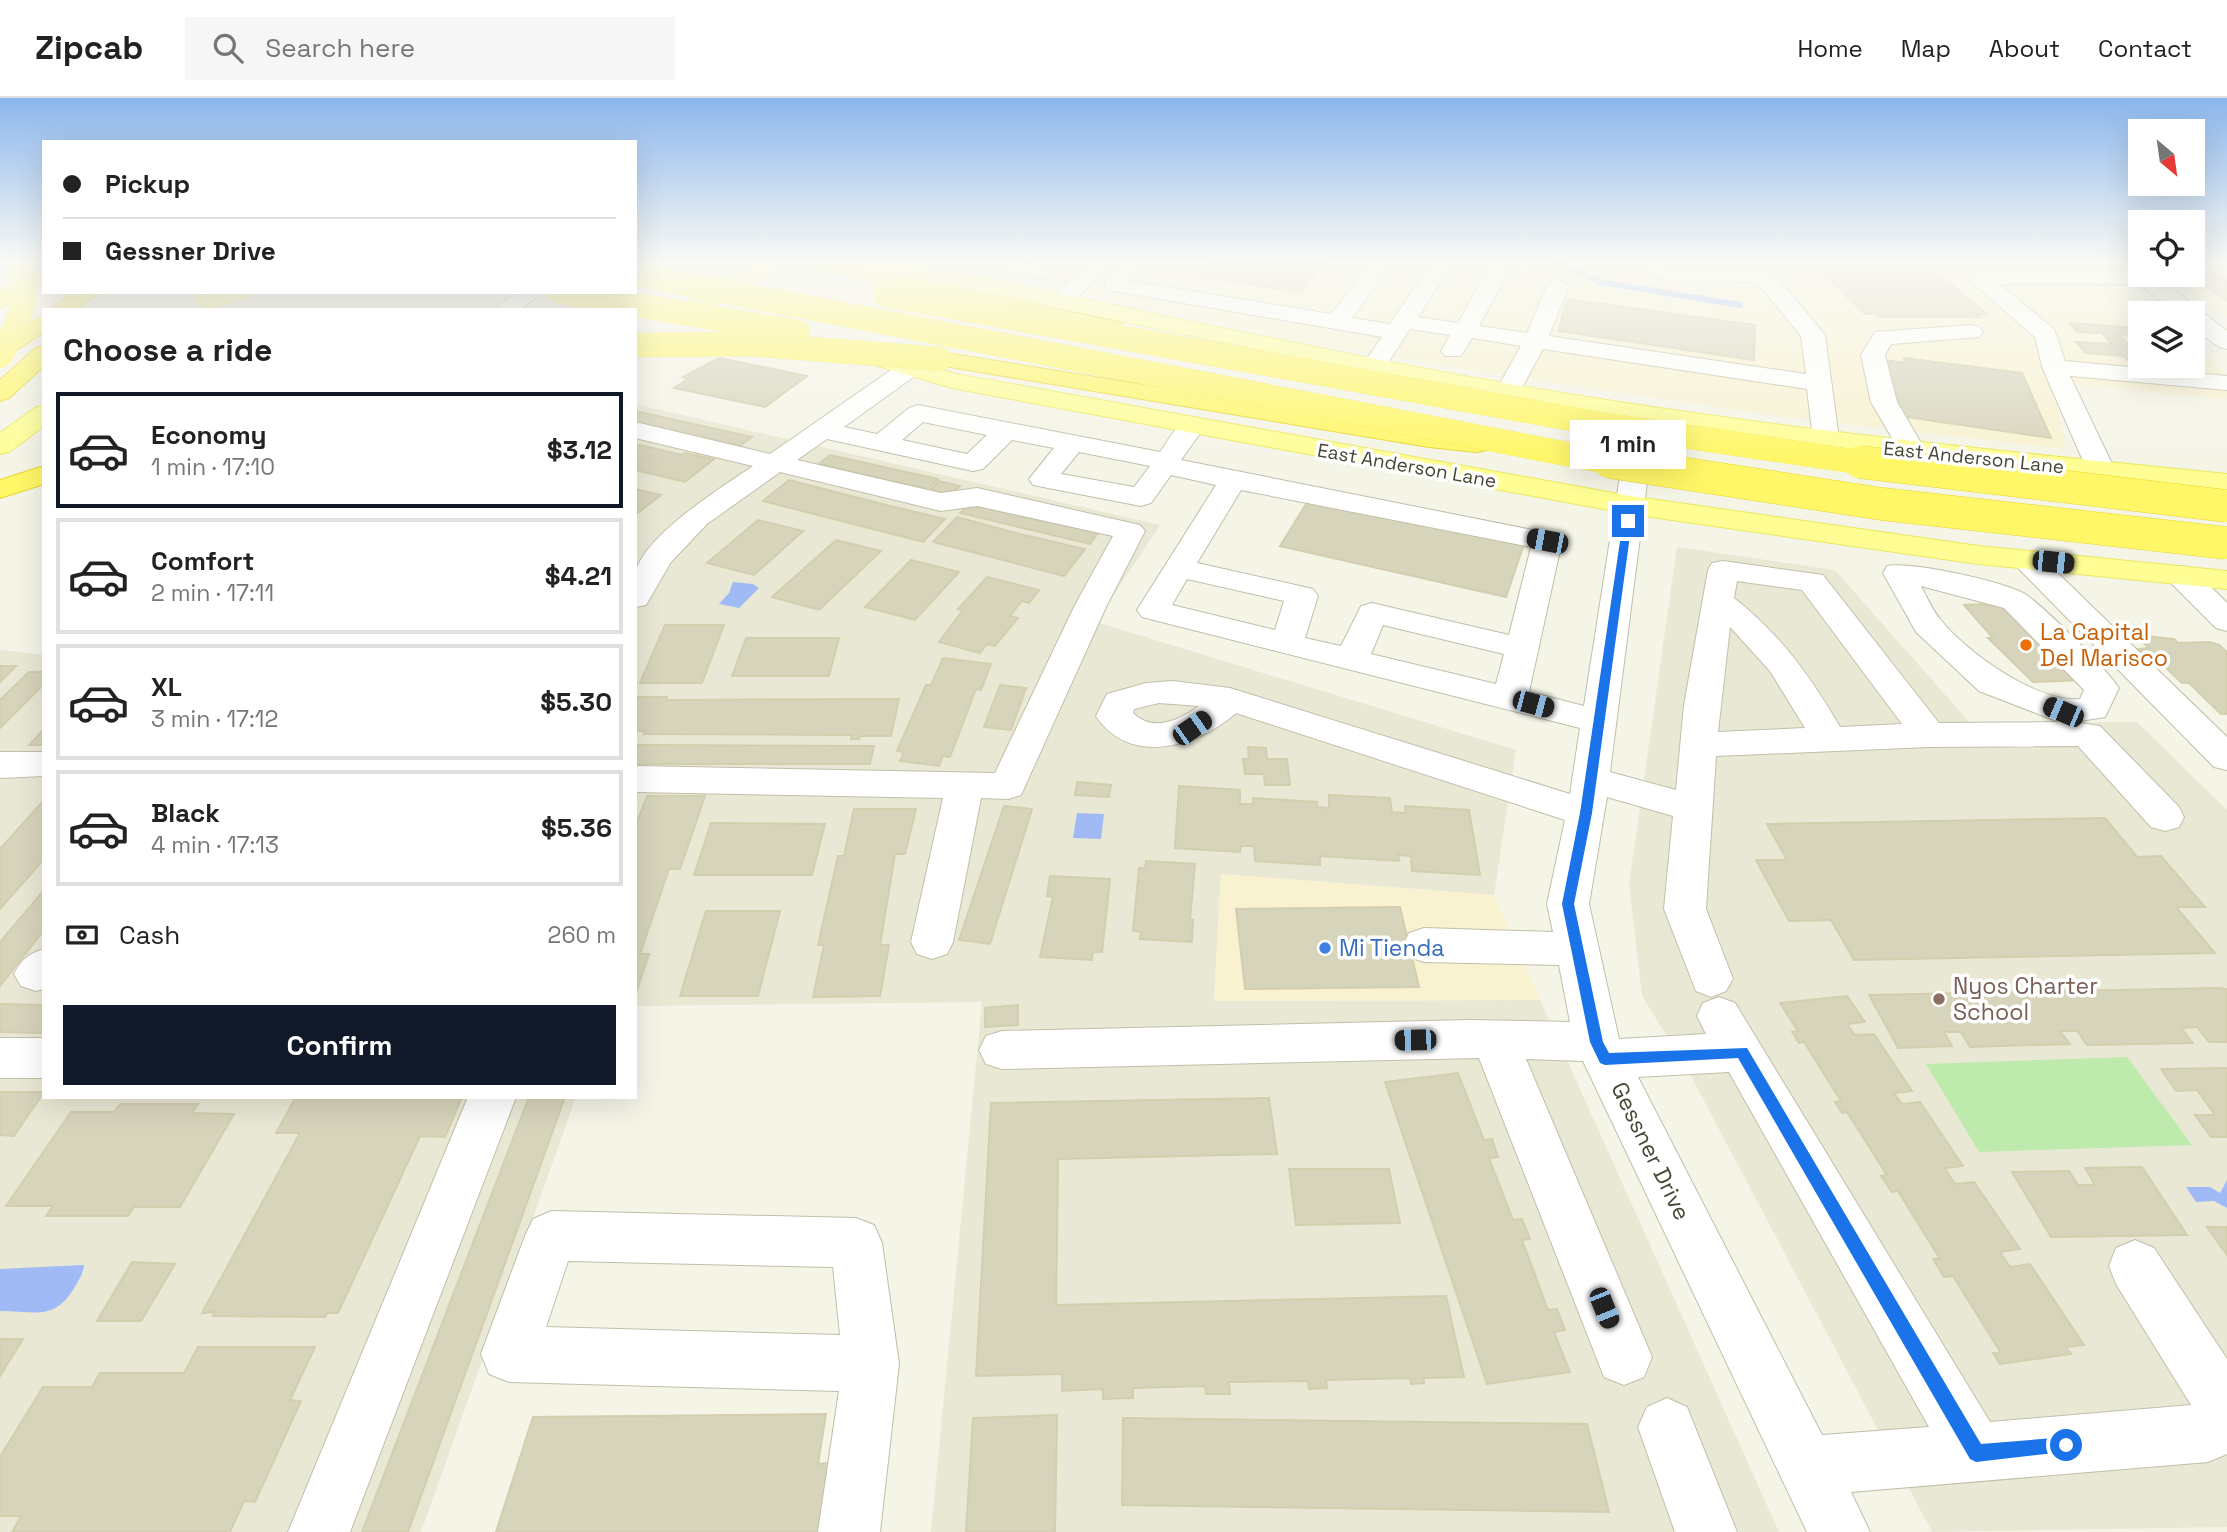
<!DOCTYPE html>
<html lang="en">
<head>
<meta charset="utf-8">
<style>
  body { margin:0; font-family:"Space Grotesk",sans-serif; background:#f6f6f6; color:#222; height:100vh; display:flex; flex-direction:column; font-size:26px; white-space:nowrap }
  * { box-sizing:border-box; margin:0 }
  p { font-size:23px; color:#767676 }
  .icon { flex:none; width:38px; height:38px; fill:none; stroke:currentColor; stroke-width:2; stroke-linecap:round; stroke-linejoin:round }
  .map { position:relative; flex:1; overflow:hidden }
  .drawer { position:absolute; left:42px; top:210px; width:595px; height:791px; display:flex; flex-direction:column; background:#fff; border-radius:0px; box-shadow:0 7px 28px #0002 }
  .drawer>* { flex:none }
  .top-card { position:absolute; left:42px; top:42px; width:595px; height:154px; border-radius:0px; box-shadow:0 7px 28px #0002; display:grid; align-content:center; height:154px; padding:0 21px; background:#fff }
  .needle { width:46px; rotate:151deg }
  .fabs { position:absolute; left:2128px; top:21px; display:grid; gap:14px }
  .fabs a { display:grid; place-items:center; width:77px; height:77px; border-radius:0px; background:#fff; box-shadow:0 7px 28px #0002; font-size:35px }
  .end { position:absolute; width:32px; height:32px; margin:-16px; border:9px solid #1a73e8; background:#fff; box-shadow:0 0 0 4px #fff }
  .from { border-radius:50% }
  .bubble { position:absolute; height:49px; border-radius:0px; background:#fff; box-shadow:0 7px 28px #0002; font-size:23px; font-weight:700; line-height:49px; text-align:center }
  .car { position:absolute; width:21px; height:42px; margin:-21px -10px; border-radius:9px; box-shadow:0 0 5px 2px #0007; background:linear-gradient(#222 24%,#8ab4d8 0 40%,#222 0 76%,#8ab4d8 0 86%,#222 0) }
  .top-card b { display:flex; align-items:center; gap:24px; height:66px; font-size:26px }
  .top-card b+b { border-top:2px solid #e0e0e0 }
  .top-card i { width:18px; height:18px; background:#222 }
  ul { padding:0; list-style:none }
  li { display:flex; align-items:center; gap:21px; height:116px; margin:0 14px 10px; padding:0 7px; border:4px solid #e0e0e0; border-radius:0px }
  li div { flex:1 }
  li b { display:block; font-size:26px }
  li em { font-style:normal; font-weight:700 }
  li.current { border-color:#111827 }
  li>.icon { width:63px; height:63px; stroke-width:1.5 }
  h2 { padding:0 21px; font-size:32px; line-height:84px }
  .pay { display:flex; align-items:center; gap:18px; height:77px; padding:0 21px; font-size:26px }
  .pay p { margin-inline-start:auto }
  .action { display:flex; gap:14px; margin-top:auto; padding:14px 21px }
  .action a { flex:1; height:80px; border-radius:0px; background:#111827; color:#fff; font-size:28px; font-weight:700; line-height:80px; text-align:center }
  header { display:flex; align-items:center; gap:42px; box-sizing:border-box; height:98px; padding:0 35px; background:#fff; border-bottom:2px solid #e0e0e0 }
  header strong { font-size:33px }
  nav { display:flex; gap:38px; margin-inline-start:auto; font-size:24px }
  .search { width:490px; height:63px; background:#f6f6f6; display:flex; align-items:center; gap:18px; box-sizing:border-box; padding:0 24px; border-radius:0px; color:#767676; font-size:26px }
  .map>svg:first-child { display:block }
  .residential { fill:#e9e8d5 }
  .commercial { fill:#f8f2d1 }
  .green { fill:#beebad }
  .water { fill:#a0baf5 }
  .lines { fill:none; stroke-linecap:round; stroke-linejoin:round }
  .stream { stroke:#a0baf5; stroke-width:6 }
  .building { fill:#d7d4bc; stroke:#d2ceae; stroke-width:2 }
  .minor-casing { stroke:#c1bfa9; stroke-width:2 }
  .major-casing { stroke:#ebe85e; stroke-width:2 }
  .highway-casing { stroke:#e7d62e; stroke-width:2 }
  .minor { fill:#fff; fill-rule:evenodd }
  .major { fill:#fffe95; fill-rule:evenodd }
  .highway { fill:#fff767; fill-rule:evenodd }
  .highway-bridge-far1-casing { stroke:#e7d62e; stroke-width:24; stroke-linecap:butt }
  .highway-bridge-casing { stroke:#e7d62e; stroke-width:33; stroke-linecap:butt }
  .highway-bridge-far1 { stroke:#fff767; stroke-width:24 }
  .highway-bridge { stroke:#fff767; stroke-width:32 }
  .route { fill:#1a73e8 }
  .food-dot { fill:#e8710a; stroke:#fff; stroke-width:2.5 }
  .shop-dot { fill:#3f7fe0; stroke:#fff; stroke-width:2.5 }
  .education-dot { fill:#8d6e63; stroke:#fff; stroke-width:2.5 }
  .labels { text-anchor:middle; stroke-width:7; stroke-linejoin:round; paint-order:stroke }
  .far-street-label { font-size:19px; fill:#484635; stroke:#fff }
  .food-label { font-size:23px; fill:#c56008; stroke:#fff; text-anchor:start }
  .shop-label { font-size:23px; fill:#366cbe; stroke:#fff; text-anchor:start }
  .education-label { font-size:23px; fill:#785e54; stroke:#fff; text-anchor:start }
  .street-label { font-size:23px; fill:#484635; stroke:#fff }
</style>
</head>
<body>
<header>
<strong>Zipcab</strong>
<div class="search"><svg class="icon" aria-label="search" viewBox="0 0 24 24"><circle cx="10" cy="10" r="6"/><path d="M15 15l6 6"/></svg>Search here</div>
<nav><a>Home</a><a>Map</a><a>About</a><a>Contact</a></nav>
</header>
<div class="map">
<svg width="2227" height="1434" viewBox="0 0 2227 1434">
  <rect width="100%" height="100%" fill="#f4f4e7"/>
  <path class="residential" d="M1697,162H2097L2105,170L1701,166Z
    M635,306L1160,427L1096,524L1516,652L1494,797L1221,776L1214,903L1540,902L1779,1434H931L982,904L635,908Z
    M1677,449L1835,472L1970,625L2137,624L2227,712V1429L1932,1434L1685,967L1642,898L1629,786Z
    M0,552L44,557V999H576L421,1434H0Z"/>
  <path class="commercial" d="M937,162H1697L1701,166L2105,170L2157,215H2140V268H2193V246L2227,276V301L2053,285L2066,351L1777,318L1463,271L1286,241Z
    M2193,165H2227V220L2166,177H2193Z
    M1221,776L1494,797L1540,902L1214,903Z"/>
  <path class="green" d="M2127,959L2192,1047L1979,1054L1926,966Z"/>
  <path class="water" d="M733,484L753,486L759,490L739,510L719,506L729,495Z
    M1077,715L1104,716L1101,741L1073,740Z
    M2227,1082V1110L2214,1103L2196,1104L2186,1089H2210L2220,1095Z
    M84,1167C83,1177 78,1183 73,1192C53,1223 34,1213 0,1213V1171Z"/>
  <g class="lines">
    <path class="stream" d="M1553,162L1600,184L1740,207"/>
  </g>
  <path class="building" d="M1215,162H1326L1300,195L1199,178Z
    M1818,171H1933L1987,216H1976L1980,219H1880L1876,216H1865Z
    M2219,176L2227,181V203L2187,177Z
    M1567,201L1755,227L1754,262L1558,233Z
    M2070,225L2135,230L2140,238L2118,236L2129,247L2140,248V265L2130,264L2124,258L2086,255L2076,244L2112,246L2102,235L2077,234Z
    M719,260L807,278L765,309L674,290L688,281L683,279Z
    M1904,260L2022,275L2051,340L1900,318L1886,262L1905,265Z
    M635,313L752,339L740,348L635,324Z
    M635,346L682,357L685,355L714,361L685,384L635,372Z
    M830,357L938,381L927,391L819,366Z
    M789,382L886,407L945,421L923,444L763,403Z
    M939,383L960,388L949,399L928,394Z
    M635,391L661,397L635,417Z
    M1311,398L1525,443L1506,499L1280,448Z
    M970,405L1099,434L1090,446L960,415Z
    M957,419L1020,436L1085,451L1064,478L933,444Z
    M758,422L803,433L754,477L707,465Z
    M836,442L881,453L819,512L772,499Z
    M911,462L959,474L915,522L865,509Z
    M987,479L1039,492L1029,505L1022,503L1010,518L1018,520L995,548L987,546L980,555L939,544L963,512L958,511Z
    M2011,505L2086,582L2033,584L1988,540H1993L1964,507Z
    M665,527H724L702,585H640Z
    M2134,537L2174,541L2178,545L2210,544L2219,547L2227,554V616H2221L2189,585H2182L2163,567H2155L2138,551L2149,550Z
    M746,540H839L829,578H732Z
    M943,560L991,566L981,592L976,591L950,659L943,658L939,668L900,663L904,654L897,653L926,587H931Z
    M0,568H16L0,584Z
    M29,574H44V586L0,630V602Z
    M1000,587L1026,590L1011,632L984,629Z
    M635,599H667L666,602L899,601L891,638H860L859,641H851L852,637L644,636L645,633H635Z
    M44,631V647H29Z
    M635,647L874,648L870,666H635Z
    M1248,649L1266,650L1267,661H1287L1290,687H1265L1264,676H1245L1243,661H1249Z
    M1077,684L1111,687L1109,699L1075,697Z
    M1179,688L1240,692V706H1253V700L1317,704V709L1329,710V697L1390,700L1392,714L1406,715L1405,708L1469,712L1480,777L1412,773L1411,758L1398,757L1399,763L1320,758V767L1255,763L1254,748H1241L1240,754L1175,750Z
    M647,698H705L680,771H669L640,856H649L635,898V729Z
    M44,702V761L0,811V751Z
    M1004,708L1032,711L990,846L959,842Z
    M854,711H916L905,756H895L880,847H889L880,898L813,899L824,847H818L838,758H844Z
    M2105,720L2137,759L2161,758L2205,809H2176L2215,855L1854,862L1831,822L1789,823L1756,762H1787L1767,726Z
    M711,725L825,726L812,777H694Z
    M1146,763L1195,766L1190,822H1193L1192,844L1140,841L1141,834L1133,833L1139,770H1145Z
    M1050,778L1110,781L1102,854H1093L1092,862L1040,859L1053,799L1047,798Z
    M44,792V832L0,888V844Z
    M1400,809L1419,889L1245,891L1236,811Z
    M706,813H780L758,898H680Z
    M2217,890L2227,891V944H2209L2197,929L2181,930L2193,945L2087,947L2077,933H2060L2070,946L1970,949L1961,934H1944L1952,948L1898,950L1869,897Z
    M1847,898L1865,924L1847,926L1855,937L1874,936L1912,993L1894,995L1902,1006L1920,1004L1963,1068L1945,1070L1955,1086L1974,1084L2020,1151L2000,1154L2010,1169L2030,1166L2084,1247L2066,1249L2071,1256L2000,1266L1993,1255H2001L1953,1178L1944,1179L1933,1161H1940L1898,1093L1892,1094L1881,1078L1887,1077L1847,1014L1842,1015L1835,1004L1841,1003L1804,944L1799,945L1792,934L1798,933L1780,905Z
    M0,906L44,907V935L0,934Z
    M1018,907V927L985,929V910Z
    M2227,970V1039H2211L2195,1017H2215L2197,992L2176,993L2161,971Z
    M1458,975L1484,1042L1492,1041L1498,1059L1489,1060L1513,1122L1522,1121L1530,1141L1522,1142L1548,1212L1557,1211L1565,1232L1554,1234L1570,1274L1487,1286L1385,984Z
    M0,994H44L14,1038L0,1037Z
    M296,999H462L445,1039L420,1038L338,1215H327L325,1219L213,1218L215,1214L202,1215L300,1035H276Z
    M529,999H565L408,1434H362Z
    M1269,1000L1277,1056L1058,1061L1056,1207L1446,1198L1464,1279L1423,1280L1424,1285L1411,1286L1410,1280L1326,1282L1327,1290L1309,1291L1308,1283L1229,1284L1230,1296H1206L1205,1288L1133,1290V1300L1103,1301V1291L1062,1293V1276L976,1278L991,1005Z
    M120,1006H198L192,1015L234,1016L180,1109H134L128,1118H46L53,1108H6L71,1014H114Z
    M2142,1069L2187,1137L2051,1139L2012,1074L2069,1073L2078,1087H2095L2085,1070Z
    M1289,1071H1389L1400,1125L1296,1127Z
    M2207,1129H2227V1157Z
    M132,1164L175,1166L141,1223H97Z
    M0,1241H23L0,1278Z
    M198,1249H315L290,1302L301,1303L255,1404L244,1403L230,1434H12L21,1418H0V1359L43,1289H92L100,1275H184Z
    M826,1316L818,1366L829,1365L819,1434H496L533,1319Z
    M1057,1317L1055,1434H966L973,1320Z
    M1123,1320L1587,1326L1609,1414L1122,1407Z"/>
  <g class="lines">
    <defs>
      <path id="minor" d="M986,162H1009L1050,170L1053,175L1042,181L990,170Z
        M1092,162H1114L1071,206H1055L1052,201L1055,196Z
        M1127,162H1150L1129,183L1331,216L1373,162H1394L1352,220L1390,226L1434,162H1496L1507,165L1511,169L1479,228L1527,235L1547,188L1558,181L1569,188L1549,238L1806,276L1801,238L1760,188L1752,184L1667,182L1650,178L1638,162H1660L1669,170L1763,173L1776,178L1825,237L1839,341L1835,347H1817L1813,341L1807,291L1543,251L1517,299H1499L1495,294L1521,248L1472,240L1461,258H1445L1441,253L1450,237L1410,231L1382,274H1364L1361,269L1382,239L1108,192L1104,184ZM1451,168L1487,173L1458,225L1418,219Z
        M2115,162H2137L2140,165V177H2155L2227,233V251L2219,249L2193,230V215H2175L2140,186H1999L2054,231L2065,263L2227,278V292L2070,278L2115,372L2111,378H2091L2087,372L2042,269L2035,239L1967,180L1978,174H2125Z
        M517,194H543L520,212H493Z
        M1971,227L1979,229L1983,234L1979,239L1891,246L1885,257L1897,304L1926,353L1923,359H1903L1871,304L1861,257L1875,234Z
        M910,263L919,265L922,270L919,275L844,329L877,336L909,310L918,307L1160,354C1172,338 1180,316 1202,321L1206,327L1181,362L1558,437L1562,443L1529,594L1584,608L1630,314L1634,309H1652L1656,314L1610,674L1676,692L1684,607L1708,472L1712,465L1723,463L1823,477L1939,625L2059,624L1979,593L1916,534L1883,475L1887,468C1909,463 2010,484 2028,498C2049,514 2105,569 2119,590L2105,619L2074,624L2100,628L2179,709L2184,719L2179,729L2165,733L2151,729L2078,648L1929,649L1716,658L1706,811L1733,881L1726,893L1711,899L1696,893L1664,811L1673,718L1607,699L1589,806L1619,941L1706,936L1697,918L1703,905L1719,899L1735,905L1990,1324L2191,1307L2116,1186L2109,1168L2116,1150L2135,1142L2154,1150L2227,1261V1356L2208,1364L1851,1394L1870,1434H1807L1583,963L1526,961L1652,1259L1644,1279L1624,1287L1604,1279L1479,960L1002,971L986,966L979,952L986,938L1002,933L1470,922L1570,924L1559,867L1424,864L1409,859L1403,847L1409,835L1424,830L1553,834L1547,806L1565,722L1236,615C1198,649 1129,669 1096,618L1107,596L1146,585L1173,583L1230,590L1570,696L1580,630L1142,519L1137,512L1216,387L1171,377L1151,405L1141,408L1043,389L1033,387L1029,381L1054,350L1012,342L983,371L973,373L827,341L797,362L941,395L977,390L1140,427L1145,433L1106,509L1021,697L1008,701L981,700L953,844L947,856L932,861L917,856L911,844L943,700L635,694V668L995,675L1074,509L1113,438L977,408L941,413L780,374L707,426L671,464L646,507L635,509C635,498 632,482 636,472C649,434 721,390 753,368L635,340V324L770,356L901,265ZM923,324L987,337L967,356L902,342ZM1079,354L1150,368L1134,389L1061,376ZM1241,392L1531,449L1509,537L1372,505L1361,508L1341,548L1305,540L1318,498L1313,491L1197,465ZM1187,481L1284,503L1275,532L1172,507ZM1737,483L1802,492L1902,626L1840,629C1811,579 1780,536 1734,500ZM1921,488L2004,510L2084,592L2080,601C2037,605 1966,554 1940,521C1932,512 1927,499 1921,488ZM1383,527L1504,556L1496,586L1371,556ZM1730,529L1770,573L1805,630L1718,634ZM1159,605L1199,608C1179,622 1154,635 1133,615L1134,611ZM1729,974L1929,1329L1822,1337L1638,979Z
        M2027,453L2038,456L2227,639V672L2214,669L2016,468L2012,462L2016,456Z
        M2181,468L2192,470L2227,505V533L2216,530L2170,484L2166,477L2170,470Z
        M0,654H44V678L0,680Z
        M44,851V891L36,893L21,888L14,876C22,861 28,856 44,851Z
        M0,940H44V980H0Z
        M468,999H516L350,1434H288Z
        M551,1113L856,1120L874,1127L882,1145L899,1266L880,1434H818L839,1293L509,1284L489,1276L481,1256L525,1138L533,1121ZM568,1163L833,1169L840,1237L546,1229Z
        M1667,1300L1687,1309L1737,1434H1675L1638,1329L1647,1309Z"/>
      <path id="major" d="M764,162H790L713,207L741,219L744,224L741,229C722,234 698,221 689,205L692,200Z
        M846,162H891L938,171C1127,208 1314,252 1504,285C1743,327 1985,352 2227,376V392L1866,353L1596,315L1424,286L856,168Z
        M215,194H252L249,199L208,210L197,203L200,198Z
        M862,249L956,276L1630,398L1979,448L2227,473V491L1979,466L1630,416L952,290L854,261L850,256L854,251Z
        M44,307V328L9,354L0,356V335L35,310Z"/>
      <path id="highway" d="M799,162H837L1112,223L1120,225L1124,230L1120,235L1112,237L809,168Z
        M44,170V185L0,210V194Z
        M73,194H99L77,212H51Z
        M44,217V234L8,258L0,260V243Z
        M44,248V268L9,300L0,303V282L36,250Z
        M940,254L1429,333L1486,340L1490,346L1486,352L1477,354L1429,349L932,266L928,261L932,256Z
        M44,368V386L0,400V382Z"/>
    </defs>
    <use href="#minor" class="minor-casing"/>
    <use href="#major" class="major-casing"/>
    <use href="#highway" class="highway-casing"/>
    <use href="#minor" class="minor"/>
    <use href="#major" class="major"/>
    <use href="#highway" class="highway"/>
    <defs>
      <path id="highway-bridge-far1" d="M635,176L1619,366
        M559,194L798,234
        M886,197L1594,325L1872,366
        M635,247L750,246L940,261
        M0,258C18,227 33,197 18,162"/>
      <path id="highway-bridge" d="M1609,364L1882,406L2227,445
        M1860,364L2227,408"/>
    </defs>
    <use href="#highway-bridge-far1" class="highway-bridge-far1-casing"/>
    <use href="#highway-bridge" class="highway-bridge-casing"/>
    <use href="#highway-bridge-far1" class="highway-bridge-far1"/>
    <use href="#highway-bridge" class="highway-bridge"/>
  </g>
  <linearGradient id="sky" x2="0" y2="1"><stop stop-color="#8bb6ed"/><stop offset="0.45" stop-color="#fafaf4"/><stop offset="1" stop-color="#fafaf4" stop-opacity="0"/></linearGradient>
  <rect width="2227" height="363" fill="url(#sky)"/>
  <path class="route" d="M1628,420L1632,423L1592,715L1574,806L1603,944L1609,955L1747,950L1981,1346L2066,1339L2072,1341L2074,1347L2072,1353L1976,1364L1970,1361L1738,960L1605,967L1600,965L1590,944L1562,806L1580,715L1623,423Z"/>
  <circle class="food-dot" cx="2026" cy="547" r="7"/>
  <circle class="shop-dot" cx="1325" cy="850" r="7"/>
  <circle class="education-dot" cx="1939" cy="901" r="7"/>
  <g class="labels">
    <g class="far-street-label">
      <text transform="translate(1974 359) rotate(6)" y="7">East Anderson Lane</text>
      <text transform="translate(1407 367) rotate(10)" y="7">East Anderson Lane</text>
    </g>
    <g class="food-label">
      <text x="2040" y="542">La Capital<tspan x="2040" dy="26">Del Marisco</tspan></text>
    </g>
    <g class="shop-label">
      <text x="1339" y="858">Mi Tienda</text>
    </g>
    <g class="education-label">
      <text x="1953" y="896">Nyos Charter<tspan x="1953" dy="26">School</tspan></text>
    </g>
    <g class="street-label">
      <text transform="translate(1651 1053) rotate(64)" y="8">Gessner Drive</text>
    </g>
  </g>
</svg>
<div class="fabs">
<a><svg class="needle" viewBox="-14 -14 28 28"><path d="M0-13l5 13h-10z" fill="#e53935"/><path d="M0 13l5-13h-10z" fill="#767676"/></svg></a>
<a><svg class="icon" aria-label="locate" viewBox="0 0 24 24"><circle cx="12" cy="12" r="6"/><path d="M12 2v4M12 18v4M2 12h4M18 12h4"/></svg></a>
<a><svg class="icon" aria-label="layers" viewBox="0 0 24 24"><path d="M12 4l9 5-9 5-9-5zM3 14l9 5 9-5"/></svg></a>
</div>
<i class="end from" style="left:2066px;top:1347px"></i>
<i class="end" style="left:1628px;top:423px"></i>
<div class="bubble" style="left:1570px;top:322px;width:116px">1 min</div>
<i class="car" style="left:1547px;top:443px;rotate:281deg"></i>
<i class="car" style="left:2053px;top:464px;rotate:96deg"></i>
<i class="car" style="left:1533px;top:606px;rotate:105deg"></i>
<i class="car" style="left:2063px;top:614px;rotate:293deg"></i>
<i class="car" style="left:1192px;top:630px;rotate:55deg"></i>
<i class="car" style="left:1415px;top:942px;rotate:269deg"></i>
<i class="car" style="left:1604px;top:1210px;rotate:158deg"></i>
<div class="top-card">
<b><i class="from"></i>Pickup</b>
<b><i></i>Gessner Drive</b>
</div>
<section class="drawer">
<h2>Choose a ride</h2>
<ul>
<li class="current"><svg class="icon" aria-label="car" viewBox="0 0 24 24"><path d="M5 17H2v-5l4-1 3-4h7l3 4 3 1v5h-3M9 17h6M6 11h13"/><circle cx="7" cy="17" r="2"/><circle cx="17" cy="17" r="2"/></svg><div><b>Economy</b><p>1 min · 17:10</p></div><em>$3.12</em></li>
<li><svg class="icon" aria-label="car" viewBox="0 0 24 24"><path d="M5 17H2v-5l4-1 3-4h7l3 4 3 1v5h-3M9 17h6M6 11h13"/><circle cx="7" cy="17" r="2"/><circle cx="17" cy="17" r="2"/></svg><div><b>Comfort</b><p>2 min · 17:11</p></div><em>$4.21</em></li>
<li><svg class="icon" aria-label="car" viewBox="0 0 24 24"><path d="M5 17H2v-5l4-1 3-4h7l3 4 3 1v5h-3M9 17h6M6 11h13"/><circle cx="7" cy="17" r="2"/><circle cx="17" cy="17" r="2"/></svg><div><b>XL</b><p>3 min · 17:12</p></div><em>$5.30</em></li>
<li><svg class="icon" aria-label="car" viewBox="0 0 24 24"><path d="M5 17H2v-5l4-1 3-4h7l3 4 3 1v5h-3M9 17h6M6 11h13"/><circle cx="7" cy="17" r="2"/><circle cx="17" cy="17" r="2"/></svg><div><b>Black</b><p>4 min · 17:13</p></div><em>$5.36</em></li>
</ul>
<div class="pay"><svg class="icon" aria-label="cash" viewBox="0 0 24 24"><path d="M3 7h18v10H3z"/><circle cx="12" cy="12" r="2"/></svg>Cash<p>260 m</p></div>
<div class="action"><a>Confirm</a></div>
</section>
</div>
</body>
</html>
